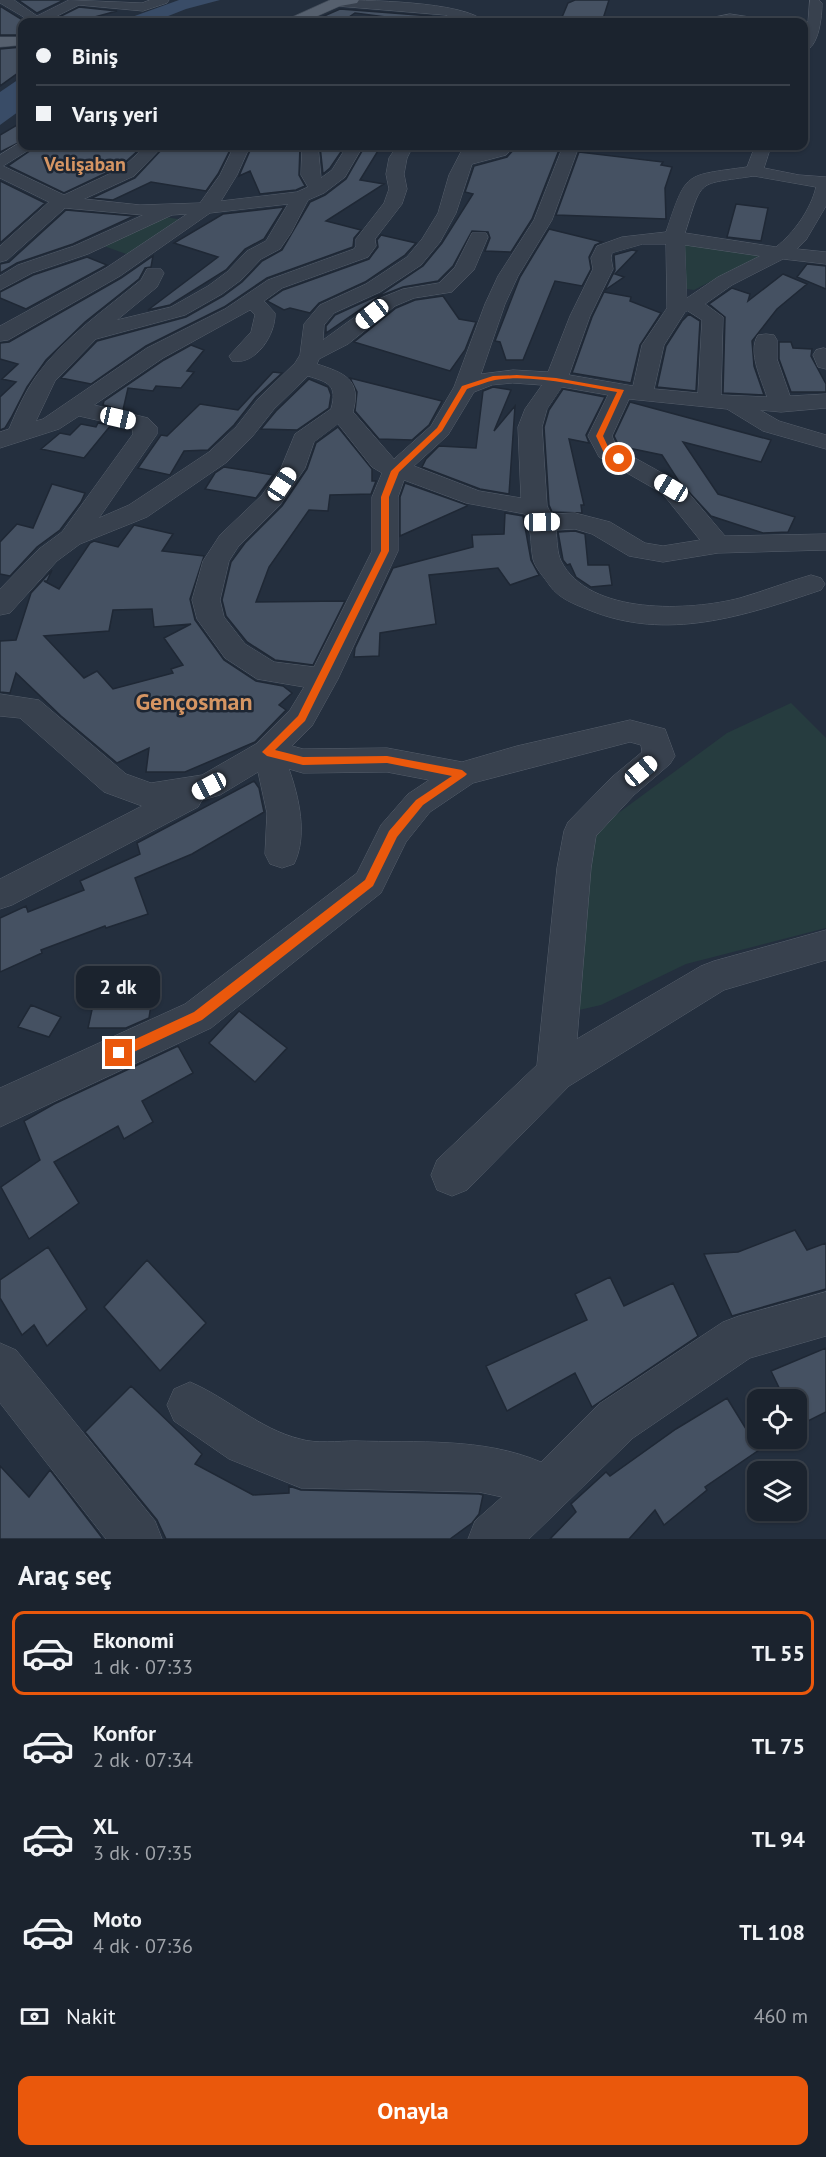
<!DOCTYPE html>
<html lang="tr">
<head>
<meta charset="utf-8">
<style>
  body { margin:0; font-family:"PT Sans",sans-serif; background:#242b36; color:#f1f3f6; height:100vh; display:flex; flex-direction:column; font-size:22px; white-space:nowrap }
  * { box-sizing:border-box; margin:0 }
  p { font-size:20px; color:#a0a4aa }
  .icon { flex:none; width:33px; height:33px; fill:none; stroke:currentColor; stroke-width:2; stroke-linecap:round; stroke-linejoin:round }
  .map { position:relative; height:1539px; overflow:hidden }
  .sheet { display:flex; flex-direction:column; background:#1b232e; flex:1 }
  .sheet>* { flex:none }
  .banner { position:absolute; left:18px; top:18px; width:790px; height:132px; border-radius:12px; box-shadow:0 2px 4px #0004,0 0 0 2px #39404a; display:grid; align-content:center; height:132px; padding:0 18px; background:#1b232e }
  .controls { position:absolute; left:747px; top:1389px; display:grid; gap:12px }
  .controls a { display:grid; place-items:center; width:60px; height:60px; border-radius:12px; background:#1b232e; box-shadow:0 2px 4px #0004,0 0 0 2px #39404a; font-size:30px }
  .end { position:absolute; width:27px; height:27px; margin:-14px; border:8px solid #ea580c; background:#fff; box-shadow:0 0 0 3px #fff }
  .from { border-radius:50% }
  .bubble { position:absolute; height:42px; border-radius:12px; background:#1b232e; box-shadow:0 2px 4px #0004,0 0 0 2px #39404a; font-size:20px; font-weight:600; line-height:42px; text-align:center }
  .car { position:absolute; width:18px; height:36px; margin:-18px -9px; border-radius:8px; box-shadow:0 0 4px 2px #0007; background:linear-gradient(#fff 24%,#345 0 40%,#fff 0 76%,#345 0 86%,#fff 0) }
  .banner b { display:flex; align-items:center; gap:21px; height:57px; font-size:22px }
  .banner b+b { border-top:2px solid #39404a }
  .banner i { width:15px; height:15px; background:#f1f3f6 }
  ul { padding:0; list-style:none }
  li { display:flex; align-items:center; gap:18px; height:84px; margin:0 12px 9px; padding:0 6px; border:3px solid transparent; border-radius:12px }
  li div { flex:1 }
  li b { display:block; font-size:22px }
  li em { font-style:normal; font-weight:600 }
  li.on { border-color:#ea580c }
  li>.icon { width:54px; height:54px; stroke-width:1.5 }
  h2 { padding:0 18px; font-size:27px; line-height:72px }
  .pay { display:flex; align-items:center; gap:15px; height:66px; padding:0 18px; font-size:22px }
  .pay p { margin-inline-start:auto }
  .primary-button { display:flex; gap:12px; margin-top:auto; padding:12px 18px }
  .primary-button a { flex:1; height:69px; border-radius:12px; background:#ea580c; color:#fff; font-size:24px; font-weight:600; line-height:69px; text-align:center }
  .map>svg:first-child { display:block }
  .green { fill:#263c3f }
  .water { fill:#394c67 }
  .building { fill:#455162; stroke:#1f2835; stroke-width:1.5; fill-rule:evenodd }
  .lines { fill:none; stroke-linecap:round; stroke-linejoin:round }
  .minor-casing { stroke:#565f6c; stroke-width:1 }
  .major-casing { stroke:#414a57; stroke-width:1 }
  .minor { fill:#38414e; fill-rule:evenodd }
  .major { fill:#56606e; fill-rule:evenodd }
  .route { fill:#ea580c }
  .labels { text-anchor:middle; stroke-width:5; stroke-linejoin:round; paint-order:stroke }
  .far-district-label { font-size:20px; font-weight:bold; fill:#d59563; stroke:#1d2633 }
  .district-label { font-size:24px; font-weight:bold; fill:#d59563; stroke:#1d2633 }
</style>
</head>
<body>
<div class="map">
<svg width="826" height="1539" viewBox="0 0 826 1539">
  <rect width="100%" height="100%" fill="#242f3e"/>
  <path class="green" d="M165,217L183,220L129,255L101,245Z
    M684,244L760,256L694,290L687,289L685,286Z
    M791,703L826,738V928L686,964L601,1005L553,1016L559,877L613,817L727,733Z"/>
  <path class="water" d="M179,0H220L186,9L153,22H118Z
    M22,77V109L0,125V92Z"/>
  <path class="building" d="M18,0H64L37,13Z
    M575,0H609L602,22H560L568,3Z
    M0,6L26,22H22V35H0Z
    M79,7L117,11L76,22H49Z
    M340,9L431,16L426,22H399L402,19L355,13L343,21L315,20Z
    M22,47V70L0,86V49Z
    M22,122V141L0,152V135Z
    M37,146H143L121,166L64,193L8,166Z
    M165,146H232L218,174L206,191L151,182L113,200L92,198L135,178Z
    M252,146H300L299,175L305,186L296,190L260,194L250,171L239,176Z
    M320,146H345L330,168L323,174Z
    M365,146H381L360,180L384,184L326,221L361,230L354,238L353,247L267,278L224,307L146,346L91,384L61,378L97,341L186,317L223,296L242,282L262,261L282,250L310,202L325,195L346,179Z
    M517,146H556V149L559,150L532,219L511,252L485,251L490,238L488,232L472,231L453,266L438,281L403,287L380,296L326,333V326L335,315L381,294L423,266L442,243L473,194L465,192L474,166L507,157Z
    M579,152L663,162L661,165L672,167L665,188L666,219L556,215Z
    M0,181L45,203L0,243Z
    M736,204L768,208L761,241L727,237Z
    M284,207L264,239L245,249L226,270L170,305L148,310L218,257L174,243L223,214Z
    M66,210L134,216L73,244L17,263L0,273V264L9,262Z
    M549,229L602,242L595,245L589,257L591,269L582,286L555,281L523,360H506L500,342L495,341L520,277Z
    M381,235L416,243L405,255L365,282L319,303L310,313L290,308L284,310L267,301L283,290L369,259L378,247L377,240Z
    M632,250L637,251L615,274L624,277L605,290L615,270L614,255Z
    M153,256L151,267L145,268L139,279L85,322L46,360L27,387L11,418L5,428L0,430V397L16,382L2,379L18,364L0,359V343L9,342L121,278Z
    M87,257L107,265L26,309L0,298V292L33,275Z
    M807,264L826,266V289L797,277Z
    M783,274L807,284L777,309L752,341L754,366L764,395L723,393L725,317L709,304L732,288L750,294L748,301Z
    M604,292L631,297L630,301L661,313L640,345L631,383L572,373L592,317Z
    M443,296L459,319L476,322L465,350L450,371L354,342L396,308L415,300Z
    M689,314L700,321L696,391L657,387L666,346L682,321Z
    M779,342H791L793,348L812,349L811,356L826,384V392H791L779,359Z
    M191,345L204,350L187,371L194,372L181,388L156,386L153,391L128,388L123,410L103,405L104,401L164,360Z
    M273,372L282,373L256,397L234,425L208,450L184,451L170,475L138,468L161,435L167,436L200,404L238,410Z
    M350,378L442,401L429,425L412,440L379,439L355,411L357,392Z
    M309,379L328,387L331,395L329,408L297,430L261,429L276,411Z
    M493,387L511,390L494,431L515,406L509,494L480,489L422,467L426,459L439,446L476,448L483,391Z
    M563,389L605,397L586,435L589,443L569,439L584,505H581L582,513L552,512L549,505L544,427L549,410Z
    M630,402L771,440L761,462L683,442L718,494L795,517L788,532L763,533L711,516L678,480L662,455L619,446L614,436Z
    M98,423L111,425L84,458L41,449L60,433L70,435L81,424L96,427Z
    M338,427L372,469V481H376L371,494L330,495L328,511L309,510L269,567L256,602L345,601L313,665L275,660L247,642L226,616L222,600L231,562L245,543L282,506L307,469L316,443Z
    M224,467L250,471L273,475L256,498L205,489L215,473Z
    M405,483L467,505V506L400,536V497Z
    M52,484L85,493L81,502L60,530L37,547L10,576L0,574V542L17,524L33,528Z
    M505,513L523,516L531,560L539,575L510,585L498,568L429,575L436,624L380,633L379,656L354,657L355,648L393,568L473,547L472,535L504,534Z
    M134,525L173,534L162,551L204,556L190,599L195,620L224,660L256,681L283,686L292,693L279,705L286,710L255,742L185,772H146L149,748L117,763L61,716L16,673L10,693L0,692V641L16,640L31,593L52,570L47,581H44L59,589L90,543L94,541L118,547ZM152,609L154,627L191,624L164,638L183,665L171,669L173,673L113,689L97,671L84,678L44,636L109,631L113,610Z
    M575,531L585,534L588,565H609L612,585L591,587L576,577L570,564L567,565L563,560L558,532Z
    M254,781L259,788L264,812L192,854L135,878L148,914L106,928L105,926L41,950L42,953L0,972V918L26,906L28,912L84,890L80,881L140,854L137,843Z
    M97,987L147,988L152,998L149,1018L126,1028H88Z
    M31,1005L61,1017L49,1037L18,1027Z
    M239,1011L287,1048L255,1082L209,1043Z
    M178,1046L193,1073L142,1101L153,1122L124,1139L118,1126L54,1162L79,1203L29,1239L1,1187L40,1160L24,1121L54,1104Z
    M795,1230L807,1250L826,1243V1289L732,1316L704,1254L738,1252Z
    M48,1247L87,1309L47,1346L34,1325L22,1335L0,1298V1280Z
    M147,1260L206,1323L160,1371L104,1307Z
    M610,1277L624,1306L673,1283L698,1336L592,1407L575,1373L507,1411L486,1366L587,1320L575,1294Z
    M826,1348V1412L796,1427V1400H785L771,1371Z
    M131,1386L202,1454L195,1464L253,1495L289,1493V1486L301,1490L479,1494L483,1495L479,1514L472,1523L450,1539H166L157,1520L85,1432Z
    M727,1398L759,1450L705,1487L707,1490L664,1525L655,1510L629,1539H550L576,1512L571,1504L606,1472L610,1476L676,1429Z
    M0,1466L29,1497L50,1470L103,1539H0Z"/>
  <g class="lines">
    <defs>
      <path id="minor" d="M0,0H14L37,16L69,0L142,3L150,0H169L167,3L143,11L79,5L45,22H29L22,16L0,3Z
        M332,0C362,0 465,1 485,22H467L445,15L337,6L332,5Z
        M810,0H819L822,3C822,16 819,48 804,51V30L808,21Z
        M730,14L750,17L757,22H704L706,19Z
        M21,142L22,146H35L3,166L64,195L122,168L146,146H163L134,176L84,199L140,205L200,203L220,175L234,146H250L237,175L221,201L297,192L308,187L301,175L302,146H318L321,178L332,170L347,146H363L345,177L324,193L308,200L291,233L280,249L261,259L241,280L222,294L185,315L96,339L55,381L36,421L43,419L147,348L225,309L268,280L354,249L356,246V239L384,203L389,189L386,174L389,158L397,146H413L407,158L404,174L407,189L402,204L375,239L376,246L368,257L282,288L264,301L275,313C276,334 256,366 232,361L229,356L251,332L255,315L250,310L163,358L94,405L148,418L157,427V434L99,518L129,505L209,452L236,427L258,399L295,363L300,355L304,324L320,305L366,284L407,257L422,239L438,213L449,175L464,146H480L478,152L497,146H515L506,155L472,164L456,213L440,242L421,265L380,292L334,313L324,325L323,340L381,298L403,289L439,283L455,267L472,233H486L488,237L474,270L452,292L414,298L395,306L348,344L319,359L317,364C344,373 362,379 353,412L394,459L431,426L454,387L485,304L498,276L534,220L563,146H579L552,220L518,276L505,304L481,374L513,370L548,372L570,316L593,269L591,258L597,246L622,237L666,232C687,171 683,176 747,167L755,146H771L764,168L799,175L826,177V206L806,240L797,249L826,252V264L783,259L732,285L705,304L723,317L721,395L767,397C762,380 747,352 758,335L766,334L774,335L777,340V359L790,396L826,394V408L781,412L760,410L779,421L826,435V449L763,431L727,409L629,399L612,436L617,448L680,483L725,536L826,534V550L718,553L663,562L629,556L592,534L575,529L556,530C557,539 557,553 561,561C589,616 691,611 740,598C764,591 787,582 811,575L821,578L825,584L821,590C744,616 667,642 589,610C574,604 560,599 550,586C545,578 535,568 533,559C530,543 532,528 525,514L466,503L404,480L398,497V551L338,679L312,726L292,746L303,749L387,748L462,762L517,746L630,720L665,729L675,756L670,764L634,795L596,836L591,868L577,1039L701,966L714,961L826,930V960L724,990L569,1086L467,1190L452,1196L437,1190L431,1175L437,1160L537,1065L557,868L564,831L568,822L612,777L642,752L641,745L630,742L473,783L430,812L406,842L381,893L211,1028L0,1127V1088L185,1004L357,873L381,825L408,794L429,780L387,772L303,773L289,769C299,797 308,836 294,864L282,868L270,864L265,854L267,813L258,772L220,795L202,800L198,807L12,905L0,909V879L142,806L104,792L20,718L0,716V694L39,700L126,774L151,783L202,775L256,744L290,710L304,687L257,679L225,658L197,619L192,600L203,561L220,535L262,495L281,468L295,434L331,409C338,385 328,382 308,376L274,409L252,437L227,462L147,517L80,544L57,561L10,613L0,615V589L39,549L62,532L133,434L132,428L79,416L59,429L0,448V432L9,429C17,410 25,392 37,375C65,337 106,309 141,280L147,269H161L164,273L157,287L117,320L171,307L208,286L227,272L247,251L266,241L288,204L210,213L120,276L8,340L0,341V326L106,268L187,214L172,215L88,254L32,273L0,290V276L18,265L74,246L143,215L65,208L7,260L0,262V246L49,202L0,178V155ZM754,176L816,187C811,209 794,233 776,247L685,233C703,177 696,185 754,176ZM643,244H666L667,308L642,345L633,386L569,375L590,316L613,269L611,258L612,253ZM685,245L760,256L718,277L687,298ZM688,311L702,320L698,393L654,389L664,345L685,312ZM513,383L542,385L525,409L518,427L521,498L479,491L414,466L448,435L474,392L492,385ZM562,387L608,395L588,436L599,457L662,493L700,540L663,546L645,543L610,522L575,513L551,514L547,506L542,427L547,409ZM338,424L372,467L382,473L372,497V551L314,667L274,662L245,644L224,617L220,600L229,561L238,547L280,505L305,468L314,442Z
        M824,348L826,349V369L818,367L813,355L816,350Z
        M826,1292V1336L750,1358L633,1438L529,1539H468L475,1521L502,1497L479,1492L301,1488L229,1459L174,1421L167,1405L174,1389L190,1382C228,1398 259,1429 300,1439C316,1444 338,1441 355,1441C417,1443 482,1437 541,1462L599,1404L723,1322L739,1316Z
        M0,1343L16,1350L155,1521L162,1539H106L0,1403Z"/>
      <path id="major" d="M330,0H359L357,3L340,6L304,22H286L288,19Z
        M0,37H22V45L0,47Z"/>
    </defs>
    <use href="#minor" class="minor-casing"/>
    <use href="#major" class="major-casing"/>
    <use href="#minor" class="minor"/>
    <use href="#major" class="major"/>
  </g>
  <path class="route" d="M517,375L556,378L624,390L603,436L610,451L623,459L616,460L604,453L596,436L617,392C578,386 534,374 495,380C486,382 476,386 467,389L442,431L399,472L389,497V551L305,721L275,750L303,757L387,756L462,770L467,774L465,776L423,805L397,837L373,886L202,1020L123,1057H114V1049L194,1012L365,880L389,831L416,800L452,776L387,763L303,765L267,756L262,752L298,716L381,551V497L391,471L437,428L462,386L493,376Z"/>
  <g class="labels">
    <g class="far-district-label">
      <text x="85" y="171">Velişaban</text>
    </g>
    <g class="district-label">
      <text x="194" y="710">Gençosman</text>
    </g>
  </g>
</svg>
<div class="controls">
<a><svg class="icon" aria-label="locate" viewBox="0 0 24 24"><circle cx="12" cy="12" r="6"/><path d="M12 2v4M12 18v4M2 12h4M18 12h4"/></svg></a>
<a><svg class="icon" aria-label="layers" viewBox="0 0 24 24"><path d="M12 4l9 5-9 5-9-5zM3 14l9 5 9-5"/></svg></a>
</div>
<i class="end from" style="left:619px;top:459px"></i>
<i class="end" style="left:119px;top:1053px"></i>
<div class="bubble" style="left:76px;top:966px;width:84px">2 dk</div>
<i class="car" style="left:372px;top:314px;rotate:232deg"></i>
<i class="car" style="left:118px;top:418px;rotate:103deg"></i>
<i class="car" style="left:282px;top:484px;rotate:34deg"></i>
<i class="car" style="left:671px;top:488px;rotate:301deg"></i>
<i class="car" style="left:542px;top:522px;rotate:89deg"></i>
<i class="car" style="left:641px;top:771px;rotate:50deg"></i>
<i class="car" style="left:209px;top:786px;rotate:242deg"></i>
<div class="banner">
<b><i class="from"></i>Biniş</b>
<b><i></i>Varış yeri</b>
</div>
</div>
<section class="sheet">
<h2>Araç seç</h2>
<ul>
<li class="on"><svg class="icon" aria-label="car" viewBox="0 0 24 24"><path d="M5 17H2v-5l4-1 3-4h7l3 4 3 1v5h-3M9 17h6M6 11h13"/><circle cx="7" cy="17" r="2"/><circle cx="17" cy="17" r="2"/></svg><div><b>Ekonomi</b><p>1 dk · 07:33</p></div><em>TL 55</em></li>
<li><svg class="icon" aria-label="car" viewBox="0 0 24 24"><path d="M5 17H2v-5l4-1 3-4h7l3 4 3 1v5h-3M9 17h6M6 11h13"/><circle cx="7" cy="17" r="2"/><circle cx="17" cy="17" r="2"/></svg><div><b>Konfor</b><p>2 dk · 07:34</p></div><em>TL 75</em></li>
<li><svg class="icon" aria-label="car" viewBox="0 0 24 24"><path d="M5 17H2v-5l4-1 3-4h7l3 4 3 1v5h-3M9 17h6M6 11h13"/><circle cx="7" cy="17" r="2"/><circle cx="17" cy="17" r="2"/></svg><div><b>XL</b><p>3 dk · 07:35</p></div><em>TL 94</em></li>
<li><svg class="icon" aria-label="car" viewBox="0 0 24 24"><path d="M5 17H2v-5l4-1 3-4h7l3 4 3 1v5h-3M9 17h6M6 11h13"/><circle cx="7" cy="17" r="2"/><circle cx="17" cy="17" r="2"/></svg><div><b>Moto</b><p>4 dk · 07:36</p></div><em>TL 108</em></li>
</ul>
<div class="pay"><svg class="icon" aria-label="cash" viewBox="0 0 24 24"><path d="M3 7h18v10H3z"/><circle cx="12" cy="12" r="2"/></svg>Nakit<p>460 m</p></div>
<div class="primary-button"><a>Onayla</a></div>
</section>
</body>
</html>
